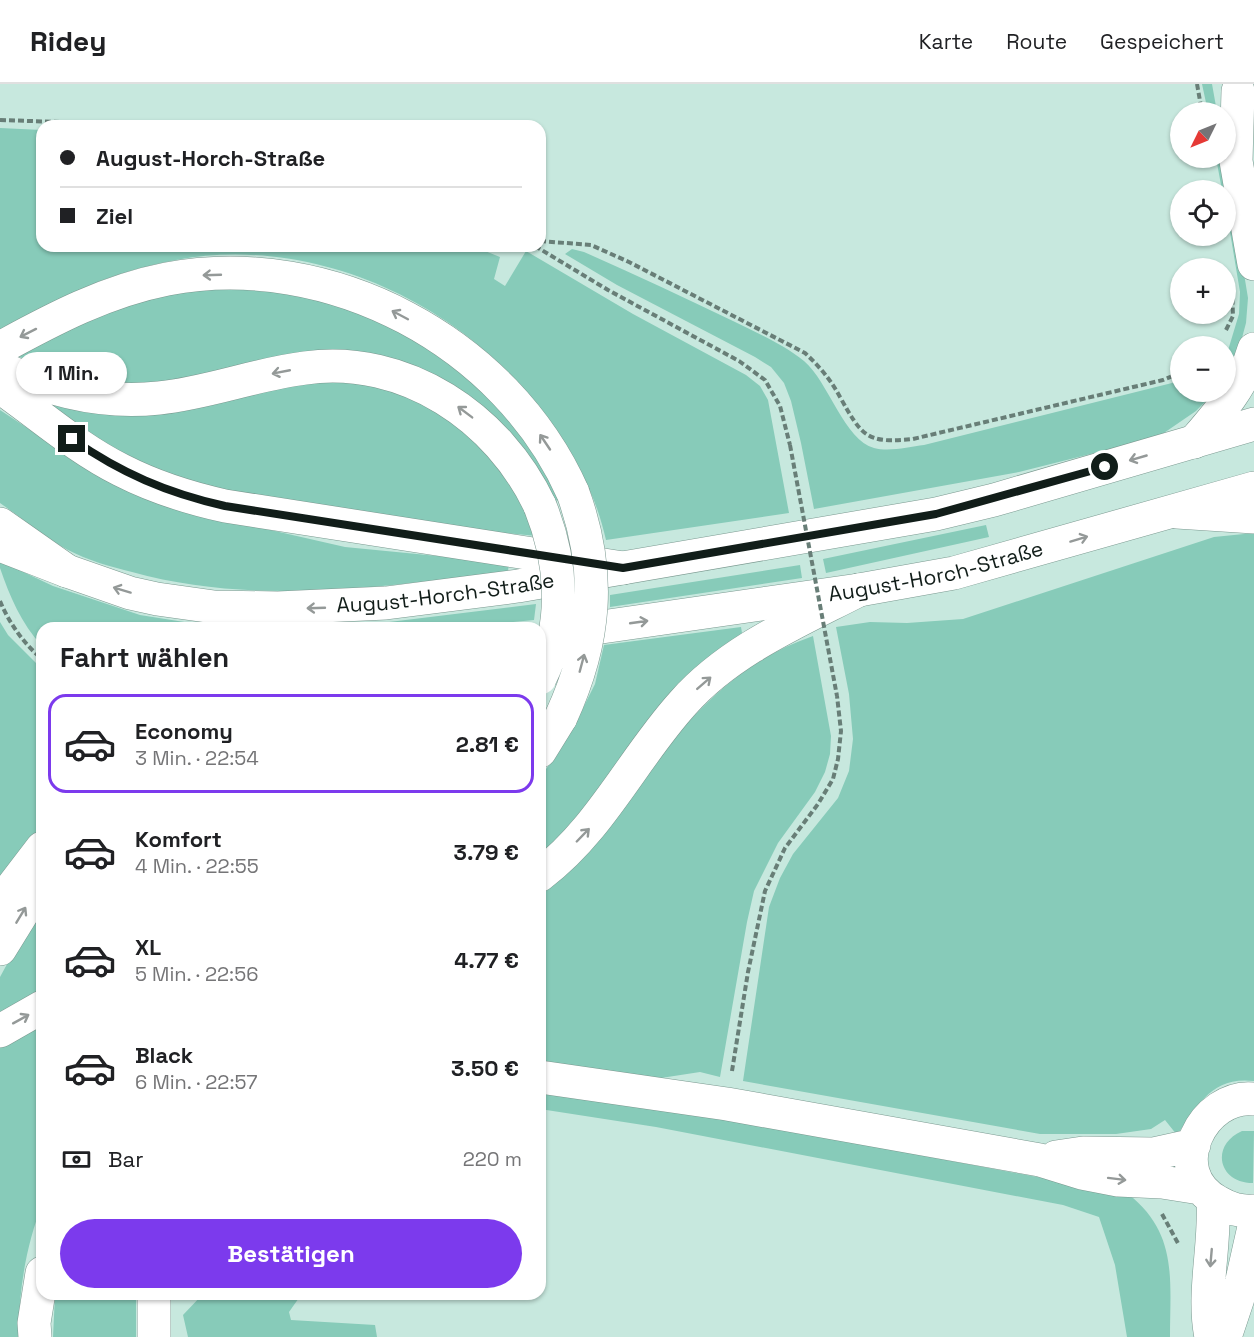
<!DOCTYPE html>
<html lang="de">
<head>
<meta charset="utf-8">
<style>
  body { margin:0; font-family:"Space Grotesk",sans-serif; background:#f6f6f6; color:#202124; height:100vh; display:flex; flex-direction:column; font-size:22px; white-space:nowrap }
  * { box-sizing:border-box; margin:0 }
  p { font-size:20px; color:#757577 }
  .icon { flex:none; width:33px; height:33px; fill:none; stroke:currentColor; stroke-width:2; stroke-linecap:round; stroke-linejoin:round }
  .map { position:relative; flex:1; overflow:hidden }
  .drawer { position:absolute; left:36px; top:538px; width:510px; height:678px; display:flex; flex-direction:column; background:#fff; border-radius:18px; box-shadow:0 2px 4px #0004 }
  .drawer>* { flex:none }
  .guide { position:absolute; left:36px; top:36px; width:510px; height:132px; border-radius:18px; box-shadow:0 2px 4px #0004; display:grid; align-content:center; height:132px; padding:0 24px; background:#fff }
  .needle { width:39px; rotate:227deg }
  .tools { position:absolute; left:1170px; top:18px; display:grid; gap:12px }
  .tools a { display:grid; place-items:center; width:66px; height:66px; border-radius:50%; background:#fff; box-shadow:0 2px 4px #0004; font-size:30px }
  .end { position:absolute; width:27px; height:27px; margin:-14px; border:8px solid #111d19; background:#fff; box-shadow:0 0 0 3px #fff }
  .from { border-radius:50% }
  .bubble { position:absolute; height:42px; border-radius:21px; background:#fff; box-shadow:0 2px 4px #0004; font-size:20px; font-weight:800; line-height:42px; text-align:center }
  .guide b { display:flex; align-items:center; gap:21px; height:57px; font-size:22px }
  .guide b+b { border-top:2px solid #e0e0e0 }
  .guide i { width:15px; height:15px; background:#202124 }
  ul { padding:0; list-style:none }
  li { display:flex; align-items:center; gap:18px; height:99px; margin:0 12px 9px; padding:0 12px; border:3px solid transparent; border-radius:18px }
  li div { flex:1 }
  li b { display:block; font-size:22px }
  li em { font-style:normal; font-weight:800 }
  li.current { border-color:#7c3aed }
  li>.icon { width:54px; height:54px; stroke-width:1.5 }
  h2 { padding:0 24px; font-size:27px; line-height:72px }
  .pay { display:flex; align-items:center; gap:15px; height:66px; padding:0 24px; font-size:22px }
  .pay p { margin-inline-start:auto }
  .action { display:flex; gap:12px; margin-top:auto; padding:12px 24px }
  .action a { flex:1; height:69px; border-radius:36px; background:#7c3aed; color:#fff; font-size:24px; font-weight:800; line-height:69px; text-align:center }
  header { display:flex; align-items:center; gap:36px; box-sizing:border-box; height:84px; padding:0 30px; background:#fff; border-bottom:2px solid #e0e0e0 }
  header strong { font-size:28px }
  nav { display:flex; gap:33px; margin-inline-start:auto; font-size:21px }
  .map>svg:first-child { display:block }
  .green { fill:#87cbb9 }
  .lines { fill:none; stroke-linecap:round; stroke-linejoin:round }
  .minor-casing { stroke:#7b9990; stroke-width:34 }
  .major-casing { stroke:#7b9990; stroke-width:34 }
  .highway-casing { stroke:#7b9990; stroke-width:34 }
  .path { stroke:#687e77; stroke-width:4; stroke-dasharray:6 3; stroke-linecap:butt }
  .minor { stroke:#fff; stroke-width:33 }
  .major { stroke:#fff; stroke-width:33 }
  .highway { stroke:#fff; stroke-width:33 }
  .highway-bridge-casing { stroke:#7b9990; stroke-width:34; stroke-linecap:butt }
  .path-bridge { stroke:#687e77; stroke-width:4; stroke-dasharray:6 3; stroke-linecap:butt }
  .highway-bridge { stroke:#fff; stroke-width:33 }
  .oneway { stroke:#949998 }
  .route { stroke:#111d19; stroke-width:8 }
  .labels { text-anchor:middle; stroke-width:6; stroke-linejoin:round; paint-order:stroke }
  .street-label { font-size:21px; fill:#111d19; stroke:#d4f5ec }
</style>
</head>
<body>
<header>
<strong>Ridey</strong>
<nav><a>Karte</a><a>Route</a><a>Gespeichert</a></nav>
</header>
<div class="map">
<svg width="1254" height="1253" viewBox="0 0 1254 1253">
  <rect width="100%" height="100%" fill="#c7e8de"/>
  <path class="green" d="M1202,0H1212L1217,28H1208Z
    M0,44L42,46V162H481L480,165L500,173L494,195L505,202L526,167L633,230L746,291L760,302L768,316L789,429L606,456C602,439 597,422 589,405C522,251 343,145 176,176C149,181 119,189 93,200C61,213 31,231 0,246Z
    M1216,74H1225L1248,214L1246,239L1239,265L1226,294V273L1239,230L1240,208L1226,124V106H1222Z
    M572,165L584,168C634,190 683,213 733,237C757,249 783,260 804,277C828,297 845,357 874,364C889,368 909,363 924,361L1180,297V308H1215L1196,327L1158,353L1019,388L814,425L801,359L791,317L784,299L771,283L755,273L617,201L565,170Z
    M206,203L311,211L383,236L476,296L524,352L561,415L552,418L447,298H172L108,300L51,288L18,272L65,247L131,218Z
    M322,293L384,301L462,340L508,391L537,452L483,447L226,408L146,384L48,324L57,317Z
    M0,326L74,375L166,422L345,463L509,479L508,487C385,503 254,522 132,488C111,483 87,476 68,466C44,453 22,434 0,419Z
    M986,441L989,453L826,489L823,475Z
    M1254,449V997C1211,992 1198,1022 1177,1051L1165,1036L1151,1045L1116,1050H1040L743,997L769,823L780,794L793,770L838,714L849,687L853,655L849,610L836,543L870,538L907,539L963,535L1214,453Z
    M0,477L53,502L140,531L216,543L265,544H42V562C21,539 10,513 0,484Z
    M800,481L802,494L610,523V511Z
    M536,520L534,536L448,544H302L381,539Z
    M0,538L8,551L42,585V745L0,798Z
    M741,543L743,555L540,773V693L555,673L576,638L595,600L604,561Z
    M813,552L831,652L830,670L825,688L815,708L778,759L754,807L747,838L720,993L700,988L648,996L540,979V810C551,800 564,791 575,780C588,766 600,748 612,733C671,658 718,585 813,552Z
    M42,816V908L0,931V893Z
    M42,937V1121C26,1161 18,1210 19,1253H0V959Z
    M540,1004L722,1034L1128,1110C1178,1149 1170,1195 1170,1253H1127L1115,1181L1099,1133L1063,1121L656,1043L540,1025Z
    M1242,1047H1254L1253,1099C1218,1099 1210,1061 1242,1047Z
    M55,1211H136V1253H53Z
    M202,1211H301L289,1228L291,1236L375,1241L377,1253H188L183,1231Z"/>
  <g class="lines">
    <defs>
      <path id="minor" d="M1238,7L1236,77L1254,180
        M1194,358C1218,330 1244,301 1254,265
        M1177,428L1254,433
        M540,993L727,1020L1040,1076L1082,1089L1118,1096L1162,1098L1200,1104
        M1254,1015C1204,1009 1162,1087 1218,1118C1230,1125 1240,1128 1254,1127
        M1056,1073L1083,1069L1153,1070L1194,1061
        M154,1210V1253
        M1211,1253C1202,1208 1216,1161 1213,1115
        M1225,1253L1238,1214L1254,1143"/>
      <g id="major">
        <path id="s1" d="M0,440L67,487L130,509L157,515L214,523L278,524L386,519L518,502L936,430L994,416L1254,340"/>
        <path id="s2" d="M560,549L859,506L954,489L1254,404"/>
        <path d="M0,865L42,797"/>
      </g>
      <path id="highway" d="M0,264C53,235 106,207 167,195C330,164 506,258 573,409
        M0,283C49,307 103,320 159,314C208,309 256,290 305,284C405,270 499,334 540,422
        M0,303C40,331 77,364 121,386C154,403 189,414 225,422L623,484
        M0,461L67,487
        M540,667L561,633
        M540,791C601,745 633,674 683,619C730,566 797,538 859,506
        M0,819L42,764
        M0,947L42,923
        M35,1253L34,1239L42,1189"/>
    </defs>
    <use href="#minor" class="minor-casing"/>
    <use href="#major" class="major-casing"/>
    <use href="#highway" class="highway-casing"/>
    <path class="path" d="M1197,0L1202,28
      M0,36L178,42
      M540,157L591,161L629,178L805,269C819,282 831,296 840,313C862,352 866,360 913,355L1163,296L1180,289
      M535,162L608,206L739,277L765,296L780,322L790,361
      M1226,246L1233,232L1232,204
      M0,517C9,539 24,560 42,575
      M732,987L748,888L765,807L785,764L818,720L833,695L838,675L841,647L837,612
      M1162,1130L1179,1161"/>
    <use href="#minor" class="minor"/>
    <use href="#major" class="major"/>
    <use href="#highway" class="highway"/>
    <defs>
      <path id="highway-bridge" d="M540,594C567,540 562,476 540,422
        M561,633C596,557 602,489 573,409"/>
    </defs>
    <use href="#highway-bridge" class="highway-bridge-casing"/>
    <path class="path-bridge" d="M790,361L837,612"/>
    <use href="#highway-bridge" class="highway-bridge"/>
  </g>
  <defs><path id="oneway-shaft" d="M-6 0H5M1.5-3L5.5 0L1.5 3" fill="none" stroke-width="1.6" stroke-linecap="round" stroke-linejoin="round" transform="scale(1.5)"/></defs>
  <g class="oneway">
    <use href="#oneway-shaft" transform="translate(212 191) rotate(178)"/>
    <use href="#oneway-shaft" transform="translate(400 231) rotate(-152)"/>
    <use href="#oneway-shaft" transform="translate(28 249) rotate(153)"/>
    <use href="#oneway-shaft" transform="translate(281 288) rotate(169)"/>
    <use href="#oneway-shaft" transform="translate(465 328) rotate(-143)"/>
    <use href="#oneway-shaft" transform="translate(545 358) rotate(-124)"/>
    <use href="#oneway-shaft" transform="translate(1138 374) rotate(164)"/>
    <use href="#oneway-shaft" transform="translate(1079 455) rotate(-17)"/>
    <use href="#oneway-shaft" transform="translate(122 506) rotate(-163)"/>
    <use href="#oneway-shaft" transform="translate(316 524) rotate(178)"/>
    <use href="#oneway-shaft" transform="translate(639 538) rotate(-8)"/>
    <use href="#oneway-shaft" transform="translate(582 579) rotate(-75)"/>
    <use href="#oneway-shaft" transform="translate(704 599) rotate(-41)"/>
    <use href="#oneway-shaft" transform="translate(583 751) rotate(-46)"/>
    <use href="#oneway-shaft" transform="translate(21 831) rotate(-59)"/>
    <use href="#oneway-shaft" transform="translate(21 935) rotate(-29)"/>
    <use href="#oneway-shaft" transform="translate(1117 1095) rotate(7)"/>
    <use href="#oneway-shaft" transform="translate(1211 1174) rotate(95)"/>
  </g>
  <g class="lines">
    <path class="route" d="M72,355C121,389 167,409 225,422L623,484L936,430L1105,383"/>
  </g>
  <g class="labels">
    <g class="street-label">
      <text dy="7" stroke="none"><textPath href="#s2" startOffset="381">August-Horch-Straße</textPath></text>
      <text dy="7" stroke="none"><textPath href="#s1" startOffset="466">August-Horch-Straße</textPath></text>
    </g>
  </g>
</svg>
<div class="tools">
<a><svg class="needle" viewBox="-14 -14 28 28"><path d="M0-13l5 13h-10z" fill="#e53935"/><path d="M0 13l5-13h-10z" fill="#757577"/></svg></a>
<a><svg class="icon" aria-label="locate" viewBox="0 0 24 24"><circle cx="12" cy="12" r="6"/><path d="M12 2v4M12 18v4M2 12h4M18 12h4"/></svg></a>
<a>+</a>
<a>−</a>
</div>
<i class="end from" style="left:1105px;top:383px"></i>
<i class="end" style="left:72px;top:355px"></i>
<div class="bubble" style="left:16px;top:268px;width:111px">1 Min.</div>
<div class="guide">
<b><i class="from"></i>August-Horch-Straße</b>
<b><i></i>Ziel</b>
</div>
<section class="drawer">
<h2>Fahrt wählen</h2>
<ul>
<li class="current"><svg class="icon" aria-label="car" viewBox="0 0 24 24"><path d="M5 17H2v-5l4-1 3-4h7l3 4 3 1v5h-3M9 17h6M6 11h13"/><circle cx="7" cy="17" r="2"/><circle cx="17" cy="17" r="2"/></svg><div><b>Economy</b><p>3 Min. · 22:54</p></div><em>2.81 €</em></li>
<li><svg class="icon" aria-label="car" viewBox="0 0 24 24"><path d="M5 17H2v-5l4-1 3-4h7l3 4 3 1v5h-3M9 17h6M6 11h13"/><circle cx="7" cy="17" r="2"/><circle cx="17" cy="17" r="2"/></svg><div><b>Komfort</b><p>4 Min. · 22:55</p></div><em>3.79 €</em></li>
<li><svg class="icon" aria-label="car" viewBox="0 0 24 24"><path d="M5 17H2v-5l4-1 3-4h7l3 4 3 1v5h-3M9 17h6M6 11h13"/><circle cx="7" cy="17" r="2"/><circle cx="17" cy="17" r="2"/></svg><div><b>XL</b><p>5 Min. · 22:56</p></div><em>4.77 €</em></li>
<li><svg class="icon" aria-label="car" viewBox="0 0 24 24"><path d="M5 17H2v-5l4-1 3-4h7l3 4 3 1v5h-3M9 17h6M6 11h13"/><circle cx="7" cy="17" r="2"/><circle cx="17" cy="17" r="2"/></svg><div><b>Black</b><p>6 Min. · 22:57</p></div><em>3.50 €</em></li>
</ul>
<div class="pay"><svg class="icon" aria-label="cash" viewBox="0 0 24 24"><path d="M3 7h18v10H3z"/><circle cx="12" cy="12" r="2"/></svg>Bar<p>220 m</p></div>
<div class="action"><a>Bestätigen</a></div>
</section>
</div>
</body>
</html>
